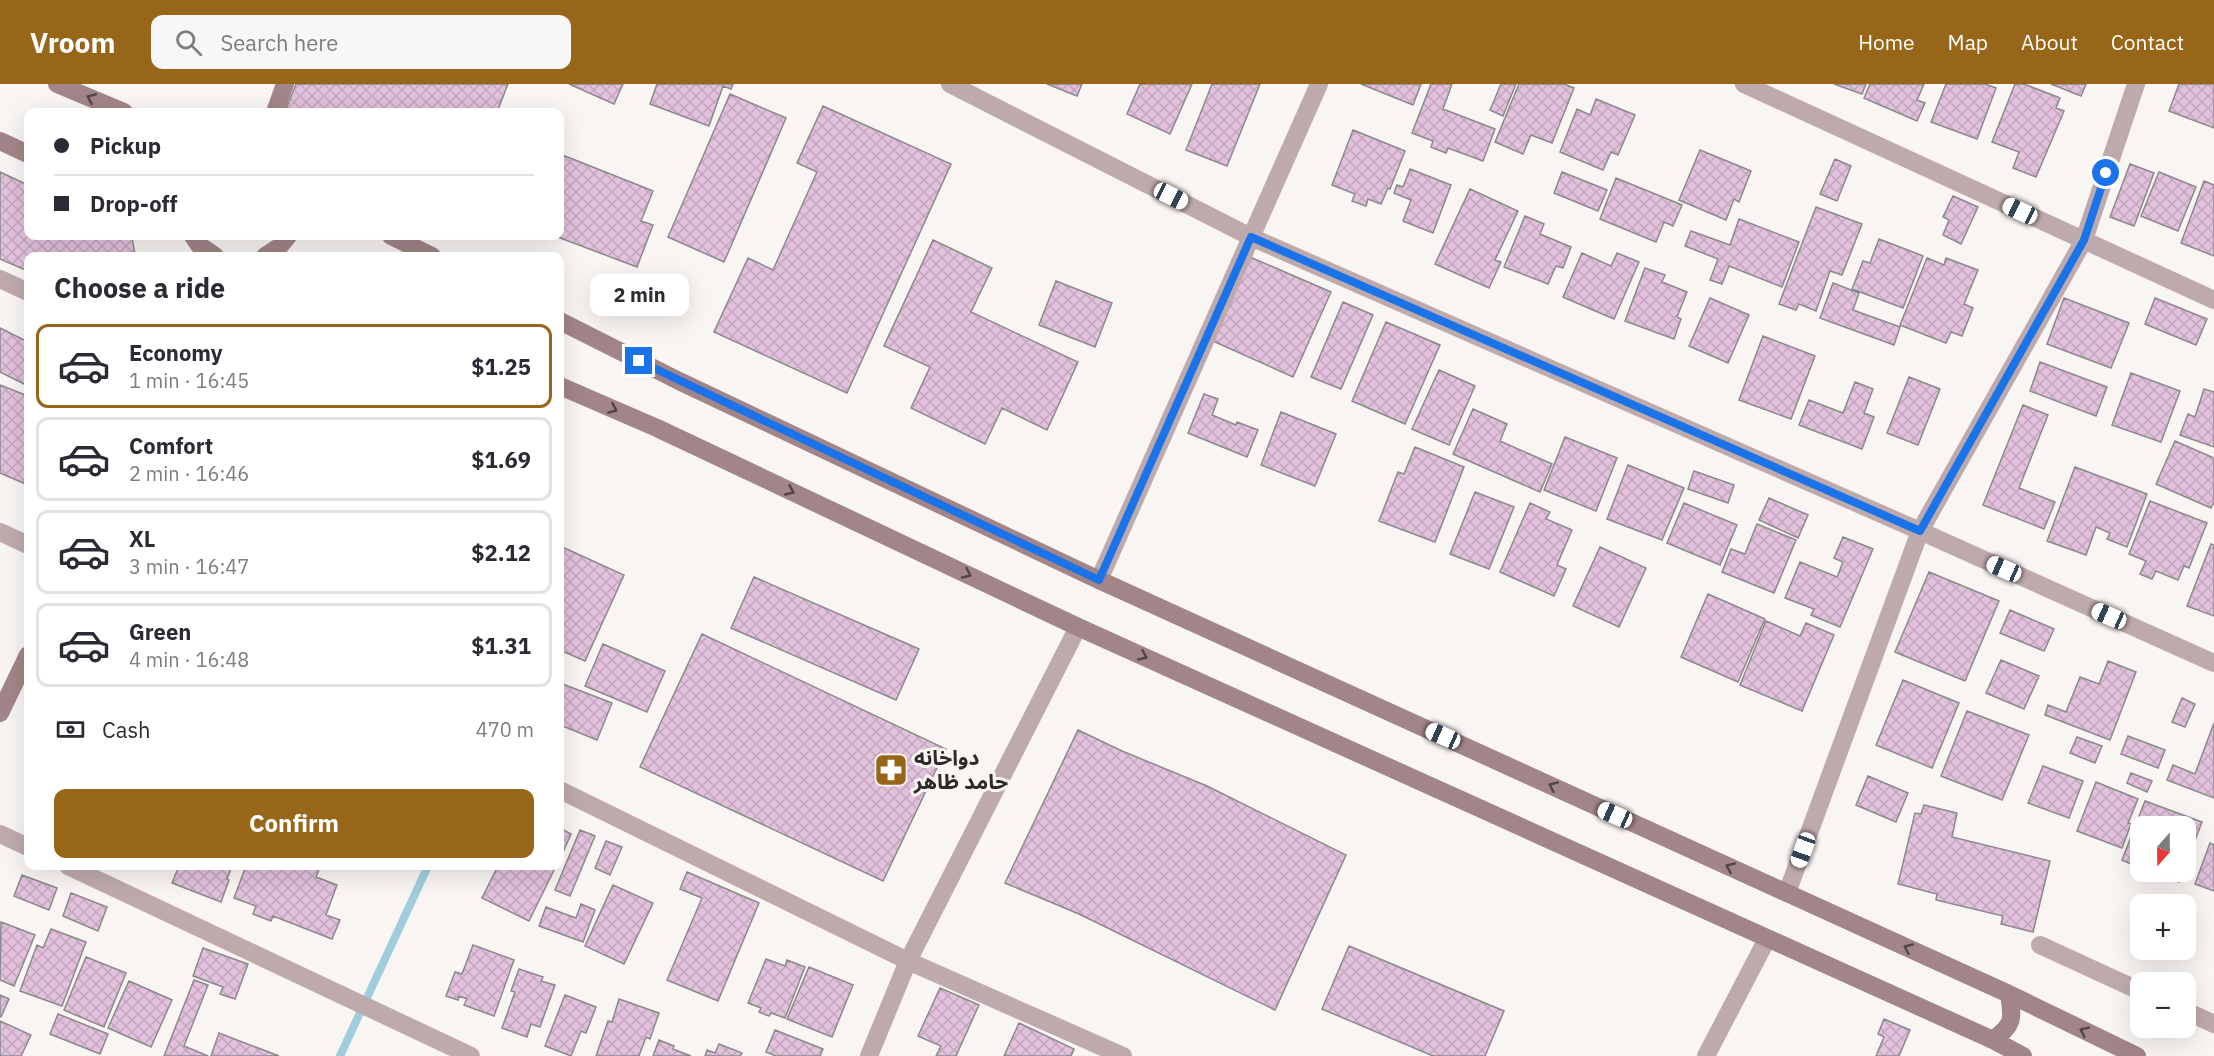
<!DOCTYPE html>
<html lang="en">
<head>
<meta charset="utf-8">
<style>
  body { margin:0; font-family:"IBM Plex Sans","Noto Sans Arabic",sans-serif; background:#f7f7f7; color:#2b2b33; height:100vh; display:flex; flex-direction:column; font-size:22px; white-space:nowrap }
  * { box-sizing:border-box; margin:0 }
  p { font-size:20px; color:#7c7c81 }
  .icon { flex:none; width:33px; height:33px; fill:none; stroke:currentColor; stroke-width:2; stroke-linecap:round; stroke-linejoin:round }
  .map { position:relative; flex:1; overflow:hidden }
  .panel { position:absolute; left:24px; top:168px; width:540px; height:618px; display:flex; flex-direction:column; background:#fff; border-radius:12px; box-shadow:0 6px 24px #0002 }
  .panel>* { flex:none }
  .hud { position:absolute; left:24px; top:24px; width:540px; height:132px; border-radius:12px; box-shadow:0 6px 24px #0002; display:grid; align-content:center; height:132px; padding:0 30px; background:#fff }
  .needle { width:39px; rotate:200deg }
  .controls { position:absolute; left:2130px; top:732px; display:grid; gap:12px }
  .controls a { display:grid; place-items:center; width:66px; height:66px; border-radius:12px; background:#fff; box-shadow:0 6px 24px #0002; font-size:30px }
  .end { position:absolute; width:27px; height:27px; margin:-14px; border:8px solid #1a73e8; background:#fff; box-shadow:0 0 0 3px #fff }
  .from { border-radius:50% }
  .bubble { position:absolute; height:42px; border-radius:12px; background:#fff; box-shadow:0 6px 24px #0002; font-size:20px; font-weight:700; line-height:42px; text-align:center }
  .car { position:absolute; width:18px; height:36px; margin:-18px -9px; border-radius:8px; box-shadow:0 0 4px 2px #0007; background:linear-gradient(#fff 24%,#345 0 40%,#fff 0 76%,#345 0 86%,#fff 0) }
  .hud b { display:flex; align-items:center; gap:21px; height:57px; font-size:22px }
  .hud b+b { border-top:2px solid #e1e1e2 }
  .hud i { width:15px; height:15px; background:#2b2b33 }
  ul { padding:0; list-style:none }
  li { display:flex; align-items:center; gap:18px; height:84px; margin:0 12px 9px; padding:0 18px; border:3px solid #e1e1e2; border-radius:12px }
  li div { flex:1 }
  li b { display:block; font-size:22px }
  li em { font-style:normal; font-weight:700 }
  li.current { border-color:#976618 }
  li>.icon { width:54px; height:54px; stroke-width:1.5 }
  h2 { padding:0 30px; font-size:27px; line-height:72px }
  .pay { display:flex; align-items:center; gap:15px; height:66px; padding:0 30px; font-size:22px }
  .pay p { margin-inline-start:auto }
  .action { display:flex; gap:12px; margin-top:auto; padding:12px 30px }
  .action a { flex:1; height:69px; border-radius:12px; background:#976618; color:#fff; font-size:24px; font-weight:700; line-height:69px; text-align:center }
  header { display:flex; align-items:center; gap:36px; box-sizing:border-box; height:84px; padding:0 30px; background:#976618; color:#fff }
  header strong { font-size:28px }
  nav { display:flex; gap:33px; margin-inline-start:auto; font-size:21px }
  .search { width:420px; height:54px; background:#f7f7f7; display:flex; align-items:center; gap:15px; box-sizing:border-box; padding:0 21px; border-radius:12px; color:#7c7c81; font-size:22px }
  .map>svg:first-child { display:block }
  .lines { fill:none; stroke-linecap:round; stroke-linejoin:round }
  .stream { stroke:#a0cddb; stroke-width:8 }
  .building { fill:url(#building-cross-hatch); stroke:#8c898c; stroke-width:1.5 }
  .minor { stroke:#beaaac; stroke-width:18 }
  .secondary { stroke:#a28588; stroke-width:18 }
  .oneway { stroke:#4f4646 }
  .route { stroke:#1a73e8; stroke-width:8 }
  .labels { text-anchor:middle; stroke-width:6; stroke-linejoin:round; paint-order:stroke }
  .poi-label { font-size:21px; font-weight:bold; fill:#2c2b2a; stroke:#f9f5f3; text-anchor:start }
</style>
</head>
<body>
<header>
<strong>Vroom</strong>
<div class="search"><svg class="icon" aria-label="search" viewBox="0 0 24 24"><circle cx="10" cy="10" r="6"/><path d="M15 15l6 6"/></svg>Search here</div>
<nav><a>Home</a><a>Map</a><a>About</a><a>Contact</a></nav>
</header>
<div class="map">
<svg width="2214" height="972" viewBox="0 0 2214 972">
  <defs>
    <pattern id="building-cross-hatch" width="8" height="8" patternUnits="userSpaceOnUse" patternTransform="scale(1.5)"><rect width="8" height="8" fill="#e2c1dc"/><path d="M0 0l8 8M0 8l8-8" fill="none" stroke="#c2a6bd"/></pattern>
  </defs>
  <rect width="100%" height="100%" fill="#f9f5f3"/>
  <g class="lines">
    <path class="stream" d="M340,972L428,782"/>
  </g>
  <path class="building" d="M296,0H508L497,28H285Z
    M569,0H623L614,20Z
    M657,0H733L731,5L723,2L709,42L650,20Z
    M1047,0H1082L1077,12Z
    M1140,0H1192L1170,50L1127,30Z
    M1212,0H1260L1227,82L1186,66Z
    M1361,0H1421L1413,21Z
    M1431,0H1452L1443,25L1495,45L1483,77L1448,64L1446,69L1431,63L1433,57L1412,49Z
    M1501,0H1516L1503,32L1490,26Z
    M1519,0H1564L1574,4L1552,59L1531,51L1523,70L1495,58Z
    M1834,0H1866L1862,10Z
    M1870,0H1924L1917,16L1925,19L1917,37L1864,14Z
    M1946,0H1985L1996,4L1977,55L1931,38Z
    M2015,0H2024L2060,14L2056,24L2064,27L2036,93L2013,84L2019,68L1992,58Z
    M2051,0H2086L2081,12Z
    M2179,0H2214V44L2169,27Z
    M730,10L786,34L724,178L668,153Z
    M1596,15L1635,31L1618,71L1611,68L1603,86L1560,68L1577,25L1590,31Z
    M823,22L951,80L847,309L714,248L748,174L773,186L817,88L797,79Z
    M1353,46L1405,67L1390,105L1388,104L1381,120L1368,115L1366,122L1352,117L1355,110L1332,101Z
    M1700,66L1751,87L1739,118L1734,115L1726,136L1679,116Z
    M560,70L653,107L641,137L653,141L637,183L555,152H560Z
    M1835,75L1851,82L1837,117L1820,110Z
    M2130,80L2154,89L2134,142L2110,133Z
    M1410,85L1451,101L1433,149L1403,137L1411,116L1394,109L1397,101L1403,103Z
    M0,88L28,101V152H132L135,172H28V187L0,175Z
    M1562,88L1607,106L1598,127L1554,109Z
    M2159,88L2196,103L2178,147L2141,132Z
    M1616,94L1682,121L1673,142L1664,138L1656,158L1600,135Z
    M2204,97L2214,101V172L2181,159Z
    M1470,105L1518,127L1495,176L1501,178L1489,204L1435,180Z
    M1953,112L1978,123L1961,160L1943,151L1949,136L1943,133Z
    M1816,123L1862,140L1842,191L1830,187L1816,227L1799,220L1796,226L1779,220Z
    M1525,132L1544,140L1540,150L1571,163L1563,184L1556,182L1548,200L1504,183Z
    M1739,135L1799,158L1782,203L1729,182L1722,200L1710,196L1718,175L1685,162L1691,147L1730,161Z
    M1879,155L1923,172L1903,224L1852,205L1863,177L1870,179Z
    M933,156L992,184L971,228L1078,278L1047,346L1002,324L985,360L911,324L930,283L884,262Z
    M1582,169L1611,182L1617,169L1639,178L1614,235L1563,213Z
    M1250,173L1331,208L1293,293L1213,257Z
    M1927,174L1944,181L1946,174L1978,186L1964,220L1973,224L1962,252L1951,248L1946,259L1900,241Z
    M1645,184L1665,191L1662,198L1687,208L1677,233L1681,235L1674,255L1625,237Z
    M1056,197L1112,219L1095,263L1039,241Z
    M1833,199L1859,209L1853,226L1900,243L1894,261L1820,234Z
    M1710,214L1749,231L1728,279L1689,262Z
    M2064,214L2129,239L2111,284L2047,260Z
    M2155,214L2207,235L2196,261L2145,240Z
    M1343,218L1373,231L1341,305L1311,293Z
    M1386,238L1440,261L1405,340L1352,317Z
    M0,244L28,258V302L0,288Z
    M1763,252L1815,272L1791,335L1739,316Z
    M2040,278L2107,303L2096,332L2030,307Z
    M1439,286L1475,302L1449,361L1412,345Z
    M2131,289L2180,307L2161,358L2112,341Z
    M1909,293L1940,305L1918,361L1887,349Z
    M1855,298L1873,305L1864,329L1874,333L1862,365L1799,341L1809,316L1843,329Z
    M0,301L28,312V401L0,389Z
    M2204,305L2214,308V363L2180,351L2188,330L2195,333Z
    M1204,310L1218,315L1212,331L1236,341L1237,338L1258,346L1247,373L1188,349Z
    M2023,321L2048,331L2019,404L2055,418L2044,445L1983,421Z
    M1473,325L1507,340L1500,357L1552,380L1540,408L1453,370Z
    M1281,328L1336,350L1315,402L1261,381Z
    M1565,353L1617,374L1596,427L1544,406Z
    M2175,357L2214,374V418L2211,424L2156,400Z
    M1415,363L1464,383L1435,458L1379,437L1398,388L1404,390Z
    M1628,381L1684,404L1662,456L1607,435Z
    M2075,383L2147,410L2127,463L2107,455L2110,449L2096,443L2086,471L2047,457Z
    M1694,387L1734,401L1728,419L1688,405Z
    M1475,408L1514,423L1489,485L1450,470Z
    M1769,414L1808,431L1798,454L1759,436Z
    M2150,417L2207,439L2189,484L2184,482L2178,496L2156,487L2152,495L2140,490L2146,477L2129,470Z
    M1530,419L1550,428L1546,435L1572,446L1557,481L1566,485L1554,512L1500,488Z
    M1684,419L1737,441L1720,481L1667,459Z
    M1757,440L1796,456L1774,509L1722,488L1731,465L1745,470Z
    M1843,453L1873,465L1840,543L1811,531L1814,525L1785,514L1800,478L1837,493L1843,478L1834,474Z
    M2211,460L2214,461V532L2187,522Z
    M560,462L624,491L585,577L560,566Z
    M1600,463L1646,484L1619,543L1573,522Z
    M1929,488L1999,517L1965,597L1895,568Z
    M754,493L919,565L896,616L731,544Z
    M1708,510L1765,535L1738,598L1681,573Z
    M2010,526L2054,545L2044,567L2000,549Z
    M1766,537L1800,552L1806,539L1834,551L1802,627L1740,601Z
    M702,550L946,665L883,797L640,683Z
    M603,560L665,587L647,628L585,602Z
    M2001,576L2039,592L2024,625L1986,609Z
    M2108,577L2136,588L2110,656L2045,631L2048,621L2066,628L2080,593L2099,600Z
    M1903,596L1959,619L1932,684L1876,661Z
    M560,599L612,619L597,656L560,641Z
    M2182,614L2195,620L2185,643L2172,638Z
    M1967,627L2029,651L2002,716L1941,692Z
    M2214,639V714L2167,696L2173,681L2195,690Z
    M1078,646L1122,667L1207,702L1346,771L1275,926L1079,830L1005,799Z
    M2128,652L2165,666L2158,684L2121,670Z
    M2077,653L2102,662L2095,679L2070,669Z
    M2043,682L2083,697L2069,734L2028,719Z
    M2131,689L2152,697L2147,708L2127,699Z
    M1868,692L1908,709L1896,738L1856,721Z
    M2096,698L2138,715L2128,739L2131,740L2122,764L2077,747Z
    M2145,717L2202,738L2186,780V742H2140V784L2122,776Z
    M1924,721L1957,729L1952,753L2050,777L2033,848L2001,840L2003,832L1936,816L1937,810L1898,800L1915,729L1921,730Z
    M560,744L571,750L560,775Z
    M580,746L595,752L570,812L555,806Z
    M606,757L622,763L610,791L595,784Z
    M2210,759L2214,761V807L2195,800Z
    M179,782H232L227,795L229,796L221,818L172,799Z
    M246,782L320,783L316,793L337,801L326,831L340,836L332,855L273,832L271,837L253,830L256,822L234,814Z
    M498,782H556L529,837L482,814Z
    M687,788L759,819L718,917L667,896L702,814L680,805Z
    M2151,788H2183L2179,798Z
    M22,791L57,804L49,826L14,812Z
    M613,801L653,819L624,880L585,862Z
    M71,809L107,823L98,847L63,832Z
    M581,820L595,826L583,858L539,842L546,823L576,834Z
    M1,838L35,851L14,902L0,896Z
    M51,845L86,858L62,922L20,907L37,861L43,864Z
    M473,861L514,876L494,932L464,921L467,915L459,912L458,916L446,912L455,888L462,890Z
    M1349,862L1504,927L1485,972H1433L1322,925Z
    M203,864L248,880L235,915L220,910L223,903L193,892Z
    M86,873L126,889L104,943L64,926Z
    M766,875L785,882L787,876L805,883L785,934L771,929L769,932L759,928L761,924L748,919Z
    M809,883L853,901L832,953L787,935Z
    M519,885L543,893L541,897L555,901L540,943L531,940L527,953L502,944L515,908L511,907Z
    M194,896L208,901L184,962L208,972H164Z
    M129,897L172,916L151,963L108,944Z
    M940,904L979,921L956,972H936L941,962L918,952Z
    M0,911L9,915L1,933L0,932Z
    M565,911L596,923L586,949L581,947L571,972L545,962Z
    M619,915L659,929L650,955L646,953L639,972H596L608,937L612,938Z
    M58,930L108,950L100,970L50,950Z
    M1884,935L1910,946L1899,972H1876L1884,953L1878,950Z
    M0,937L31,951L21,972H0Z
    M1019,939L1074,965L1071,972H1004Z
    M775,946L823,965L820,972H776L766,968Z
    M219,949L279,972H211Z
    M659,956L674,962L673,965L691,972H653Z
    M719,960L742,969L740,972H705L707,966L715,969Z"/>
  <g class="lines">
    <path class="minor" d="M950,0L1251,153L1920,447L2214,579
      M1744,0L2214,216
      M0,195L28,208
      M0,448L28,461
      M1099,496L1319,0
      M560,706L908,877L1123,972
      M0,750L28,763
      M68,782L471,972
      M1787,809L1920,447L2084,156L2136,0
      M2040,861L2140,907
      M2186,927L2214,940
      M869,972L908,877L1078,543
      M1706,972L1767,855"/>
    <path class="secondary" d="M57,0L124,28
      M275,28L285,0
      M0,57L28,70
      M193,152L199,161L215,172
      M391,152L432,172
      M265,172L279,163L288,152
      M560,237L679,297L1099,496L2009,910L2137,972
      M560,302L657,344L1078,543L1993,956L2023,972
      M0,629L28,571
      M1993,956C2014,940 2013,936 2009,910"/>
  </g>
  <defs><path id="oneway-chevron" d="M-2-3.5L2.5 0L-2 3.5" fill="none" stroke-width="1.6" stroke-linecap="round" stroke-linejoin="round" transform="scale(1.5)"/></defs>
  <g class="oneway">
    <use href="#oneway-chevron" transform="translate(91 14) rotate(-157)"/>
    <use href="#oneway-chevron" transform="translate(613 325) rotate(23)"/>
    <use href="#oneway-chevron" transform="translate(790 407) rotate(25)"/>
    <use href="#oneway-chevron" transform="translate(967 490) rotate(25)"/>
    <use href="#oneway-chevron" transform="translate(1143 572) rotate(24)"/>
    <use href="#oneway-chevron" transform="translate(1553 702) rotate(-156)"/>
    <use href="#oneway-chevron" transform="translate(1730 783) rotate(-156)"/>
    <use href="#oneway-chevron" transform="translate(1908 864) rotate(-156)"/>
    <use href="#oneway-chevron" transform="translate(2084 947) rotate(-154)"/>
  </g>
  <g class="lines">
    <path class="route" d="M639,277L1099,496L1251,153L1920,447L2084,156L2106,89"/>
  </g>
  <defs>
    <symbol id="pharmacy-square" viewBox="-11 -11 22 22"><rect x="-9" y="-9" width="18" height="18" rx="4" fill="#976618" stroke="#f9f5f3"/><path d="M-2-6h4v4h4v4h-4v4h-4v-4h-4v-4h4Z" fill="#fff"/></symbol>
  </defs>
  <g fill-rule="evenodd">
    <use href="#pharmacy-square" x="872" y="667" width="38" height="38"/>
  </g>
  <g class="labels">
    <g class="poi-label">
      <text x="914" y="681">دواخانه<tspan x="914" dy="24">حامد ظاهر</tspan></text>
    </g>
  </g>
</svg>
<div class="controls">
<a><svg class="needle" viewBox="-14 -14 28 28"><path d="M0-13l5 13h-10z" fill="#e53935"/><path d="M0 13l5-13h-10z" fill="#7c7c81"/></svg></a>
<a>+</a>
<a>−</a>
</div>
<i class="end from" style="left:2106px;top:89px"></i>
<i class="end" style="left:639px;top:277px"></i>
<div class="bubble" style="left:590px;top:190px;width:99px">2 min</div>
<i class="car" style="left:1171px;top:112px;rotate:117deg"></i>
<i class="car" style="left:2020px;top:127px;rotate:295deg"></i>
<i class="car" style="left:2004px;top:485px;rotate:294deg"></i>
<i class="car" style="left:2109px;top:532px;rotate:294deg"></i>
<i class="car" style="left:1443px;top:652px;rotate:294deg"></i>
<i class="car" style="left:1615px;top:731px;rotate:294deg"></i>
<i class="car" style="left:1803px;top:766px;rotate:200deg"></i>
<div class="hud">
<b><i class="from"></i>Pickup</b>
<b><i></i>Drop-off</b>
</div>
<section class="panel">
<h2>Choose a ride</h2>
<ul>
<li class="current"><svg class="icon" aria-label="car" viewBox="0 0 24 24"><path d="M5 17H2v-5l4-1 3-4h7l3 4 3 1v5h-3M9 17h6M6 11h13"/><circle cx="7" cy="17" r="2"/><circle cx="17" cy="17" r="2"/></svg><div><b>Economy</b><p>1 min · 16:45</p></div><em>$1.25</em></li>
<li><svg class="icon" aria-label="car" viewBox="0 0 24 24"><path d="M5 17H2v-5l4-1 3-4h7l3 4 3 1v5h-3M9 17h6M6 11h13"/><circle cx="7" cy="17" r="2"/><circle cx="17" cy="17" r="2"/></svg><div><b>Comfort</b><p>2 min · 16:46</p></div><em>$1.69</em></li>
<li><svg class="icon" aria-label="car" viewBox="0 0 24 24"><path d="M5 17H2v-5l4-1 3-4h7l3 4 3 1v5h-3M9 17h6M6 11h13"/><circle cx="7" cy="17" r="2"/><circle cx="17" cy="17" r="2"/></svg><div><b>XL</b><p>3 min · 16:47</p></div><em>$2.12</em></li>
<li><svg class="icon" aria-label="car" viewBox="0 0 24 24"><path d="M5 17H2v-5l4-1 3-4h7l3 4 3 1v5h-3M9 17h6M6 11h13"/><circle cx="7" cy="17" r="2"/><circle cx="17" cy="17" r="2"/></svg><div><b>Green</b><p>4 min · 16:48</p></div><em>$1.31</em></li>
</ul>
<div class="pay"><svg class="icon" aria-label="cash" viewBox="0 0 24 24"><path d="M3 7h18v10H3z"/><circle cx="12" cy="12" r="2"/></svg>Cash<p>470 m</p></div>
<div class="action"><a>Confirm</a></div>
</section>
</div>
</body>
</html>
